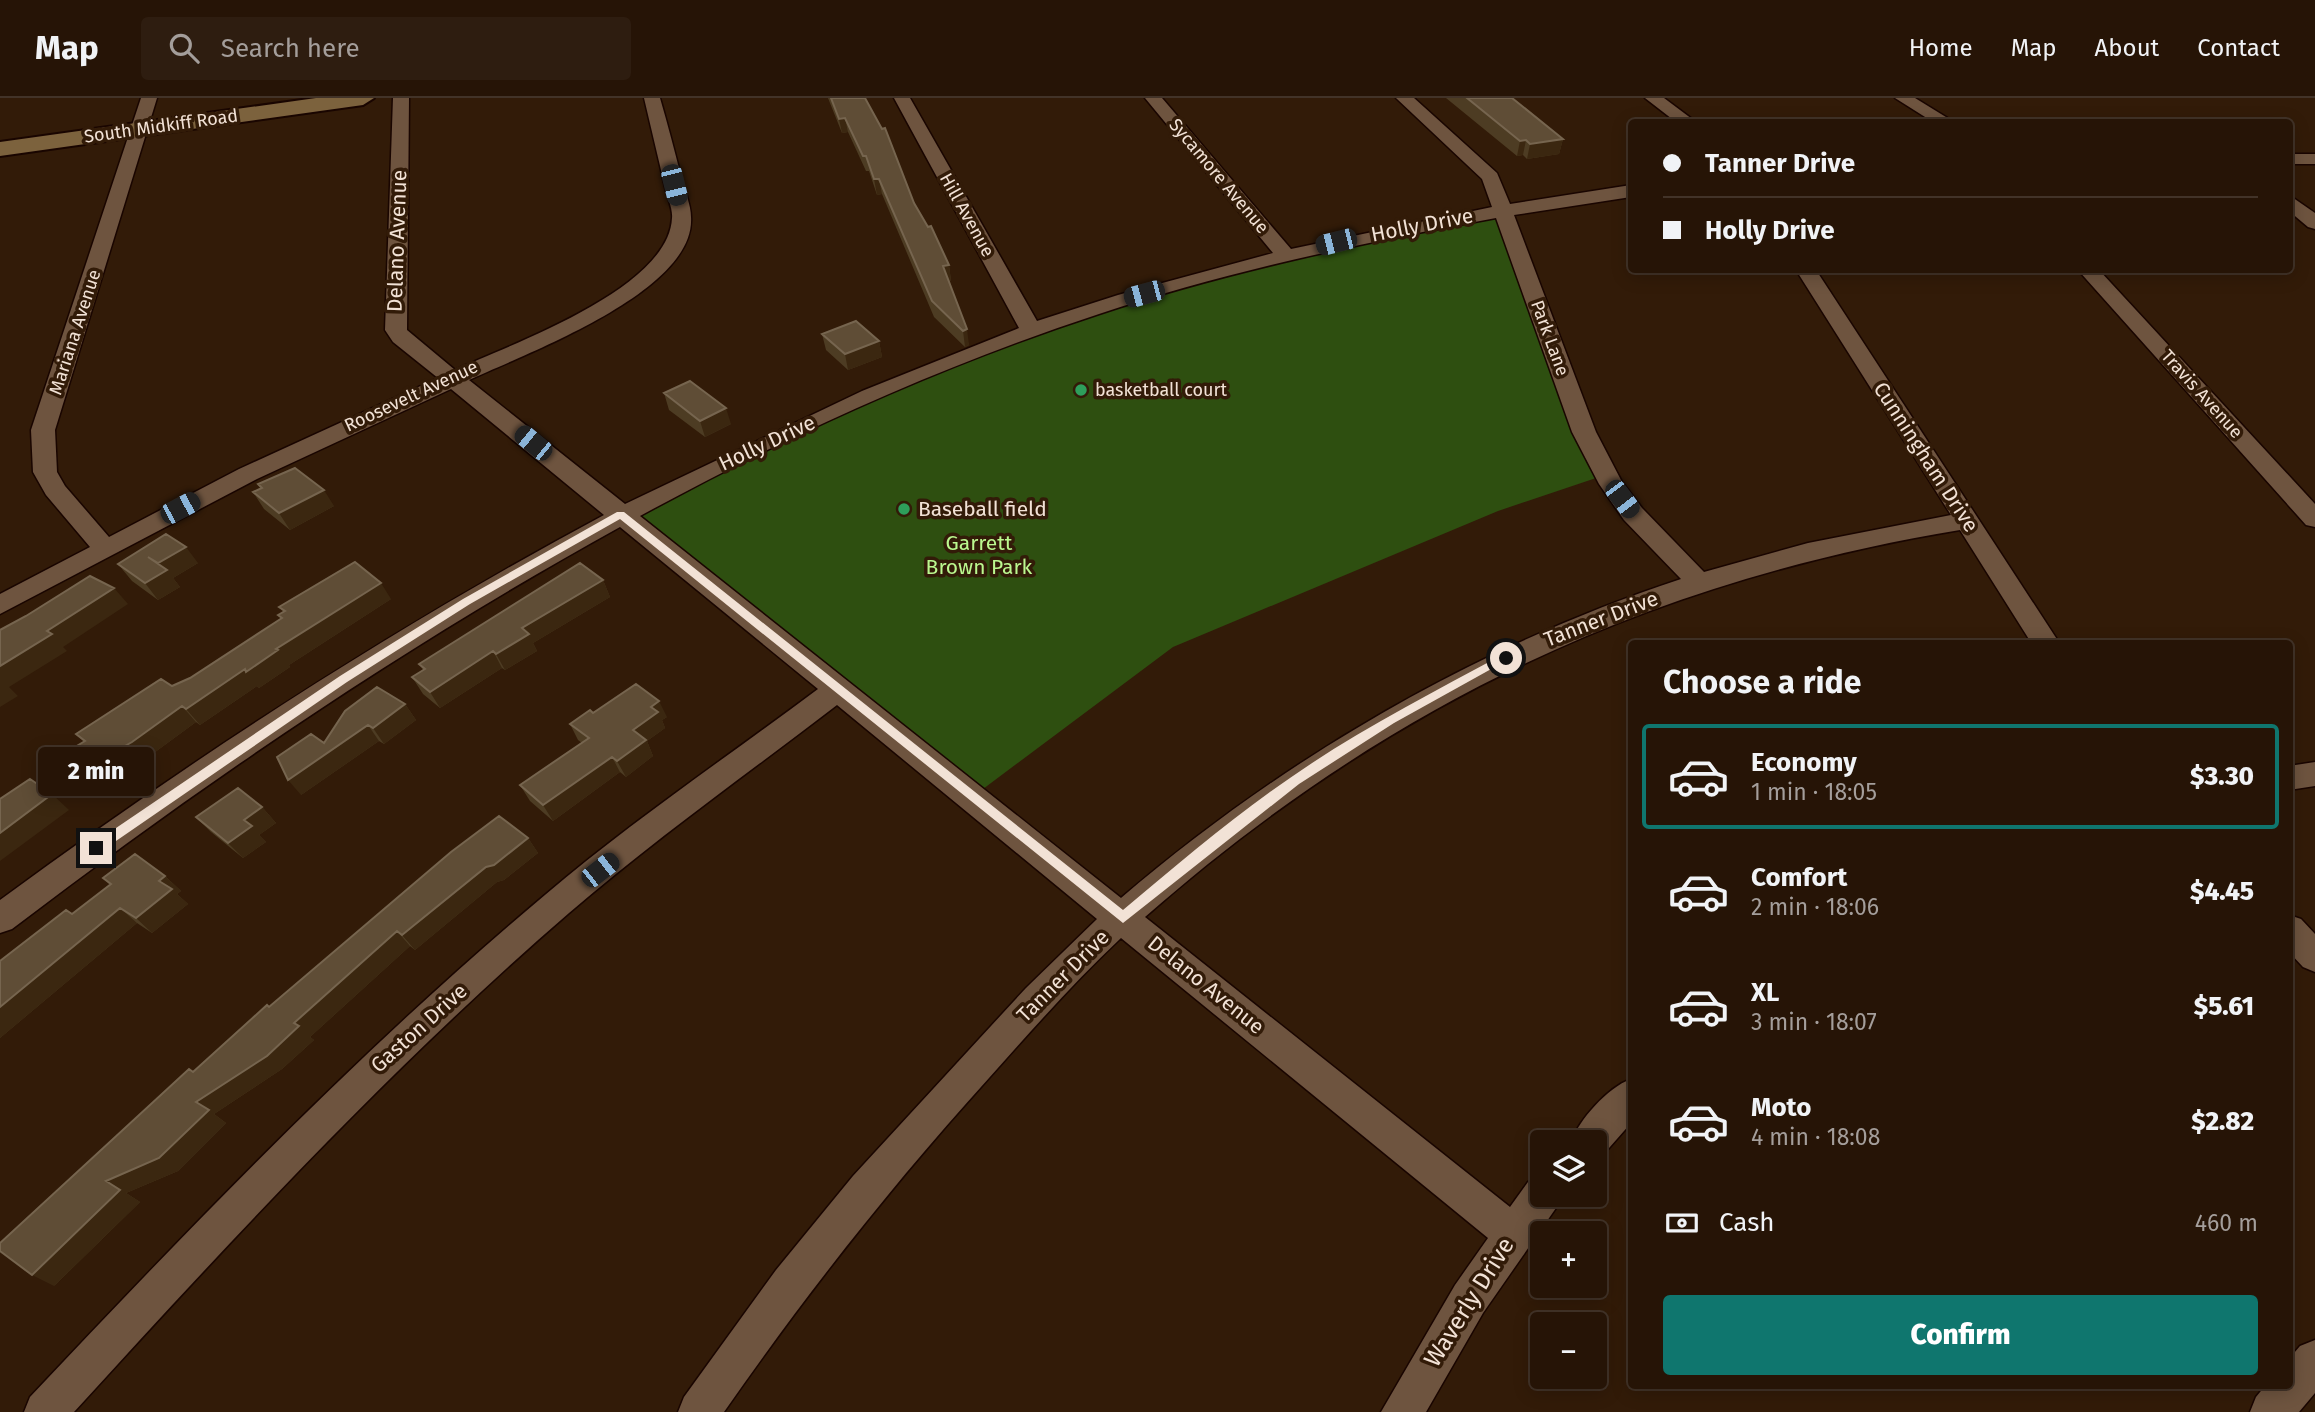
<!DOCTYPE html>
<html lang="en">
<head>
<meta charset="utf-8">
<style>
  body { margin:0; font-family:"Fira Sans",sans-serif; background:#2e1d10; color:#f1f3f6; height:100vh; display:flex; flex-direction:column; font-size:26px; white-space:nowrap }
  * { box-sizing:border-box; margin:0 }
  p { font-size:23px; color:#a49e9b }
  .icon { flex:none; width:38px; height:38px; fill:none; stroke:currentColor; stroke-width:2; stroke-linecap:round; stroke-linejoin:round }
  .map { position:relative; flex:1; overflow:hidden }
  .panel { position:absolute; left:1628px; top:542px; width:665px; height:749px; display:flex; flex-direction:column; background:#261406; border-radius:7px; box-shadow:0 4px 18px #0003,0 0 0 2px #423328 }
  .panel>* { flex:none }
  .hud { position:absolute; left:1628px; top:21px; width:665px; height:154px; border-radius:7px; box-shadow:0 4px 18px #0003,0 0 0 2px #423328; display:grid; align-content:center; height:154px; padding:0 35px; background:#261406 }
  .fabs { position:absolute; left:1530px; top:1032px; display:grid; gap:14px }
  .fabs a { display:grid; place-items:center; width:77px; height:77px; border-radius:7px; background:#261406; box-shadow:0 4px 18px #0003,0 0 0 2px #423328; font-size:35px }
  .end { position:absolute; width:32px; height:32px; margin:-16px; border:9px solid #f2e2d6; background:#111; box-shadow:0 0 0 4px #111 }
  .from { border-radius:50% }
  .bubble { position:absolute; height:49px; border-radius:7px; background:#261406; box-shadow:0 4px 18px #0003,0 0 0 2px #423328; font-size:23px; font-weight:800; line-height:49px; text-align:center }
  .car { position:absolute; width:21px; height:42px; margin:-21px -10px; border-radius:9px; box-shadow:0 0 5px 2px #0007; background:linear-gradient(#222 24%,#8ab4d8 0 40%,#222 0 76%,#8ab4d8 0 86%,#222 0) }
  .hud b { display:flex; align-items:center; gap:24px; height:66px; font-size:26px }
  .hud b+b { border-top:2px solid #423328 }
  .hud i { width:18px; height:18px; background:#f1f3f6 }
  ul { padding:0; list-style:none }
  li { display:flex; align-items:center; gap:21px; height:105px; margin:0 14px 10px; padding:0 21px; border:4px solid transparent; border-radius:7px }
  li div { flex:1 }
  li b { display:block; font-size:26px }
  li em { font-style:normal; font-weight:800 }
  li.selected { border-color:#0f766e }
  li>.icon { width:63px; height:63px; stroke-width:1.5 }
  h2 { padding:0 35px; font-size:32px; line-height:84px }
  .pay { display:flex; align-items:center; gap:18px; height:77px; padding:0 35px; font-size:26px }
  .pay p { margin-inline-start:auto }
  .cta { display:flex; gap:14px; margin-top:auto; padding:14px 35px }
  .cta a { flex:1; height:80px; border-radius:7px; background:#0f766e; color:#fff; font-size:28px; font-weight:800; line-height:80px; text-align:center }
  header { display:flex; align-items:center; gap:42px; box-sizing:border-box; height:98px; padding:0 35px; background:#261406; border-bottom:2px solid #423328 }
  header strong { font-size:33px }
  nav { display:flex; gap:38px; margin-inline-start:auto; font-size:24px }
  .search { width:490px; height:63px; background:#2e1d10; display:flex; align-items:center; gap:18px; box-sizing:border-box; padding:0 24px; border-radius:7px; color:#a49e9b; font-size:26px }
  .map>svg:first-child { display:block }
  .green { fill:#2e4f10 }
  .lines { fill:none; stroke-linecap:round; stroke-linejoin:round }
  .minor-casing { stroke:#190500; stroke-width:3 }
  .secondary-casing { stroke:#190500; stroke-width:4 }
  .minor { fill:#6e543f; fill-rule:evenodd }
  .secondary { fill:#7c623d; fill-rule:evenodd }
  .wall { fill:#4d3c23 }
  .shaded-wall { fill:#3b2710 }
  .building { fill:#5f4d36; stroke:#76654f; stroke-width:2 }
  .route { fill:#f2e2d6 }
  .leisure-dot { fill:#2e9e5b; stroke:#321b08; stroke-width:2.5 }
  .labels { text-anchor:middle; stroke-width:7; stroke-linejoin:round; paint-order:stroke }
  .far-street-label { font-size:18px; fill:#f2e2d6; stroke:#321b08 }
  .far-poi-label { font-size:18px; fill:#f2e2d6; stroke:#321b08; text-anchor:start }
  .street-label { font-size:21px; fill:#f2e2d6; stroke:#321b08 }
  .poi-label { font-size:21px; fill:#f2e2d6; stroke:#321b08; text-anchor:start }
  .park-label { font-size:21px; fill:#bbf88f; stroke:#321b08 }
  .near-street-label { font-size:24px; fill:#f2e2d6; stroke:#321b08 }
</style>
</head>
<body>
<header>
<strong>Map</strong>
<div class="search"><svg class="icon" aria-label="search" viewBox="0 0 24 24"><circle cx="10" cy="10" r="6"/><path d="M15 15l6 6"/></svg>Search here</div>
<nav><a>Home</a><a>Map</a><a>About</a><a>Contact</a></nav>
</header>
<div class="map">
<svg width="2315" height="1314" viewBox="0 0 2315 1314">
  <rect width="100%" height="100%" fill="#321b08"/>
  <path class="green" d="M1503,112L1605,377L1498,413L1173,549L975,697L620,417L904,283L1187,183Z"/>
  <g class="lines">
    <defs>
      <path id="minor" d="M141,0H157L55,332L57,374L65,388L109,439L239,371L438,280L393,244L385,232L393,0H409L407,232L455,272C511,246 669,191 672,120C673,111 667,98 665,89C658,59 651,30 644,0H660C668,27 675,55 682,82C685,94 691,107 691,119C696,194 524,256 469,282L625,406L862,293L1019,230L894,0H910L1037,223L1118,197L1273,155L1145,0H1162L1291,151L1492,109L1482,81L1396,0H1414L1497,75L1510,106L1631,87V99L1514,117L1596,334L1622,384L1642,410L1704,474L1808,445L1951,417L1796,172H1816L2060,546H2032L1960,432C1645,484 1385,608 1145,819L1510,1109L1528,1084L1542,1078V1097H1561L1556,1110L1483,1215L1426,1314H1381L1455,1187L1488,1140L1121,840C1074,884 1032,932 989,980C893,1086 806,1196 724,1314H678L684,1299L776,1172L853,1078L1026,890L1097,821L837,607C747,676 655,741 569,815C392,968 232,1141 74,1314H24L30,1299C195,1124 361,951 545,797C632,723 727,659 818,591L620,429C406,547 206,683 12,831L0,835V802C193,660 393,530 604,417L451,291L257,381L0,516V496L90,449L46,397L33,374L31,332ZM1496,120L1572,334L1599,386L1624,422L1681,481C1475,549 1286,659 1121,800L640,418C786,338 943,267 1099,216C1228,173 1362,145 1496,120Z
        M1645,0H1664L1696,24H1676Z
        M1895,0H1915L1954,24H1933Z
        M2289,56H2315V66H2289Z
        M2289,97L2315,115V131L2308,129L2289,113Z
        M2078,172H2099L2315,406V429L2306,427Z
        M2315,664V688L2289,692V668Z
        M2289,817L2301,821L2315,836V874L2303,869L2289,854Z
        M1631,981V1025L1602,1058L1594,1061V1045H1570C1580,1021 1607,990 1631,981Z
        M2315,1242V1295L2299,1314H2250L2256,1299L2265,1288H2289V1261L2300,1248Z"/>
      <path id="secondary" d="M316,0H374L363,7L0,58V44Z"/>
    </defs>
    <use href="#minor" class="minor-casing"/>
    <use href="#secondary" class="secondary-casing"/>
    <use href="#minor" class="minor"/>
    <use href="#secondary" class="secondary"/>
  </g>
  <path class="wall" d="M828,0H865L914,105L949,167L951,183H949L969,247L965,249L934,219L882,96L877,97L869,73H866L848,34L842,35Z
    M1446,0H1512L1563,41L1559,56L1527,61L1523,57L1517,58Z
    M822,236L879,243L882,259L848,272L826,252Z
    M664,295L731,326L705,339L669,312Z
    M258,386L334,408L290,432L264,411L253,394L260,390Z
    M198,465L173,480L180,489L158,502L132,483L118,466Z
    M603,482L610,499L533,545L537,553L505,572L502,570L440,610L423,596L412,579L423,572L419,566Z
    M391,501L289,567L290,569L259,590L257,588L200,627L196,624L147,660L92,692L73,676L57,660L84,644L76,636L190,580L281,521L278,517L283,514L279,509Z
    M405,606L416,622L384,646L379,643L301,697L324,645Z
    M667,619L662,622L665,630L647,643L653,658L626,679L620,674L553,723L530,703L520,687L582,645L578,642L570,626Z
    M262,709L276,725L259,737L266,744L243,760L211,734L196,719Z
    M528,740L538,755L504,782L497,784L415,852L410,848L310,939L314,942L282,971L214,1016L226,1025L178,1073L126,1095L140,1104L54,1188L193,974L269,909Z
    M165,778L181,793L177,796L188,806L152,835L137,825L0,940V863L72,816L110,787L103,780Z"/>
  <path class="shaded-wall" d="M845,20L848,34L842,35L839,21Z
    M1563,41L1559,56L1527,61L1530,46Z
    M1526,42L1523,57L1517,58L1520,43Z
    M874,81H879L882,96L877,97Z
    M949,167L951,183L945,184L943,168Z
    M967,231L969,247L965,249L963,233Z
    M879,243L882,259L848,272L845,256Z
    M726,310L731,326L705,339L700,323Z
    M324,392L334,408L290,432L279,415Z
    M186,449L198,465L173,480L180,489L158,502L145,485L158,465Z
    M603,482L610,499L533,545L537,553L505,572L496,556L522,530Z
    M381,485L391,501L289,567L290,569L259,590L257,588L200,627L186,611L276,551Z
    M114,490L128,506L63,549L67,553L9,589L18,598L0,609V568L47,533Z
    M493,553L502,570L440,610L430,594Z
    M659,603L667,619L662,622L665,630L647,643L653,658L626,679L617,663L633,632L651,609Z
    M405,606L416,622L384,646L373,630Z
    M182,608L196,624L147,660L92,692L76,676Z
    M368,627L379,643L301,697L288,682Z
    M612,659L620,674L553,723L543,707Z
    M52,696L69,712L0,763V735Z
    M262,709L276,725L259,737L266,744L243,760L228,745L244,722Z
    M528,740L538,755L504,782L497,784L415,852L402,837L486,769Z
    M165,778L181,793L177,796L188,806L152,835L136,820L159,783Z
    M120,810L137,825L0,940V909Z
    M397,833L410,848L310,939L314,942L282,971L214,1016L226,1025L178,1073L126,1095L140,1104L54,1188L32,1177L106,1083L196,1004L294,925Z"/>
  <path class="building" d="M831,0H865L882,31L885,30L914,105L928,129L931,128L949,167L943,168L967,231L963,233L932,203L879,81H874L866,58H863L845,20L839,21Z
    M1467,0H1512L1563,41L1530,46L1526,42L1520,43Z
    M856,223L879,243L845,256L822,236Z
    M690,283L726,310L700,323L664,295Z
    M295,370L324,392L279,415L253,394L262,390L258,386Z
    M166,436L186,449L158,465L148,459L167,472L145,485L118,466Z
    M355,464L381,485L276,551L278,552L246,574L245,571L186,611L182,608L132,644L76,676L57,660L85,643L76,636L161,581L172,588L190,580L282,520L278,517L285,513L279,509Z
    M580,465L603,482L522,530L529,536L496,556L493,553L430,594L412,579L425,571L419,566Z
    M90,478L114,490L47,533L52,536L0,568V532L26,518Z
    M636,586L659,603L651,609L658,614L633,632L646,642L617,663L612,659L543,707L520,687L589,640L570,626L590,612L593,615Z
    M377,589L405,606L373,630L368,627L288,682L277,659L311,636L324,645L345,613Z
    M30,681L52,696L0,735V701Z
    M238,690L262,709L244,722L252,728L228,745L196,719Z
    M499,718L528,740L494,767L486,769L402,837L397,833L294,925L299,928L267,958L196,1004L209,1012L159,1060L106,1083L120,1092L32,1177L0,1153V1145L189,971L193,974L267,907L269,909L451,754Z
    M135,756L165,778L159,783L172,791L136,820L120,810L0,909V863L66,812L72,816L111,786L103,780Z"/>
  <path class="route" d="M617,414H624L1123,812C1177,767 1231,720 1290,680C1357,633 1430,596 1502,557L1511,560L1394,625L1299,686L1123,825L620,421L470,506L347,584L100,754H91V747L340,578L463,501Z"/>
  <g class="leisure-dot">
    <circle cx="1081" cy="292" r="7"/>
    <circle cx="904" cy="411" r="7"/>
  </g>
  <g class="labels">
    <g class="far-street-label">
      <text transform="translate(161 28) rotate(-8)" y="6">South Midkiff Road</text>
      <text transform="translate(1219 78) rotate(50)" y="6">Sycamore Avenue</text>
      <text transform="translate(967 117) rotate(61)" y="6">Hill Avenue</text>
      <text transform="translate(75 234) rotate(-72)" y="6">Mariana Avenue</text>
      <text transform="translate(1550 240) rotate(70)" y="6">Park Lane</text>
      <text transform="translate(2202 296) rotate(48)" y="6">Travis Avenue</text>
      <text transform="translate(411 298) rotate(-25)" y="6">Roosevelt Avenue</text>
    </g>
    <g class="far-poi-label">
      <text x="1095" y="298">basketball court</text>
    </g>
    <g class="street-label">
      <text transform="translate(1422 127) rotate(-11)" y="7">Holly Drive</text>
      <text transform="translate(397 143) rotate(-88)" y="7">Delano Avenue</text>
      <text transform="translate(767 345) rotate(-25)" y="7">Holly Drive</text>
      <text transform="translate(1926 359) rotate(57)" y="7">Cunningham Drive</text>
      <text transform="translate(1601 521) rotate(-21)" y="7">Tanner Drive</text>
      <text transform="translate(1063 878) rotate(-45)" y="7">Tanner Drive</text>
      <text transform="translate(1206 887) rotate(39)" y="7">Delano Avenue</text>
      <text transform="translate(419 930) rotate(-42)" y="7">Gaston Drive</text>
    </g>
    <g class="poi-label">
      <text x="918" y="418">Baseball field</text>
    </g>
    <g class="park-label">
      <text x="979" y="452">Garrett<tspan x="979" dy="24">Brown Park</tspan></text>
    </g>
    <g class="near-street-label">
      <text transform="translate(1469 1204) rotate(-58)" y="8">Waverly Drive</text>
    </g>
  </g>
</svg>
<div class="fabs">
<a><svg class="icon" aria-label="layers" viewBox="0 0 24 24"><path d="M12 4l9 5-9 5-9-5zM3 14l9 5 9-5"/></svg></a>
<a>+</a>
<a>−</a>
</div>
<i class="end from" style="left:1506px;top:560px"></i>
<i class="end" style="left:96px;top:750px"></i>
<div class="bubble" style="left:38px;top:649px;width:116px">2 min</div>
<i class="car" style="left:674px;top:87px;rotate:166deg"></i>
<i class="car" style="left:1336px;top:144px;rotate:256deg"></i>
<i class="car" style="left:1144px;top:196px;rotate:255deg"></i>
<i class="car" style="left:533px;top:345px;rotate:309deg"></i>
<i class="car" style="left:1622px;top:401px;rotate:143deg"></i>
<i class="car" style="left:180px;top:410px;rotate:62deg"></i>
<i class="car" style="left:600px;top:772px;rotate:52deg"></i>
<div class="hud">
<b><i class="from"></i>Tanner Drive</b>
<b><i></i>Holly Drive</b>
</div>
<section class="panel">
<h2>Choose a ride</h2>
<ul>
<li class="selected"><svg class="icon" aria-label="car" viewBox="0 0 24 24"><path d="M5 17H2v-5l4-1 3-4h7l3 4 3 1v5h-3M9 17h6M6 11h13"/><circle cx="7" cy="17" r="2"/><circle cx="17" cy="17" r="2"/></svg><div><b>Economy</b><p>1 min · 18:05</p></div><em>$3.30</em></li>
<li><svg class="icon" aria-label="car" viewBox="0 0 24 24"><path d="M5 17H2v-5l4-1 3-4h7l3 4 3 1v5h-3M9 17h6M6 11h13"/><circle cx="7" cy="17" r="2"/><circle cx="17" cy="17" r="2"/></svg><div><b>Comfort</b><p>2 min · 18:06</p></div><em>$4.45</em></li>
<li><svg class="icon" aria-label="car" viewBox="0 0 24 24"><path d="M5 17H2v-5l4-1 3-4h7l3 4 3 1v5h-3M9 17h6M6 11h13"/><circle cx="7" cy="17" r="2"/><circle cx="17" cy="17" r="2"/></svg><div><b>XL</b><p>3 min · 18:07</p></div><em>$5.61</em></li>
<li><svg class="icon" aria-label="car" viewBox="0 0 24 24"><path d="M5 17H2v-5l4-1 3-4h7l3 4 3 1v5h-3M9 17h6M6 11h13"/><circle cx="7" cy="17" r="2"/><circle cx="17" cy="17" r="2"/></svg><div><b>Moto</b><p>4 min · 18:08</p></div><em>$2.82</em></li>
</ul>
<div class="pay"><svg class="icon" aria-label="cash" viewBox="0 0 24 24"><path d="M3 7h18v10H3z"/><circle cx="12" cy="12" r="2"/></svg>Cash<p>460 m</p></div>
<div class="cta"><a>Confirm</a></div>
</section>
</div>
</body>
</html>
